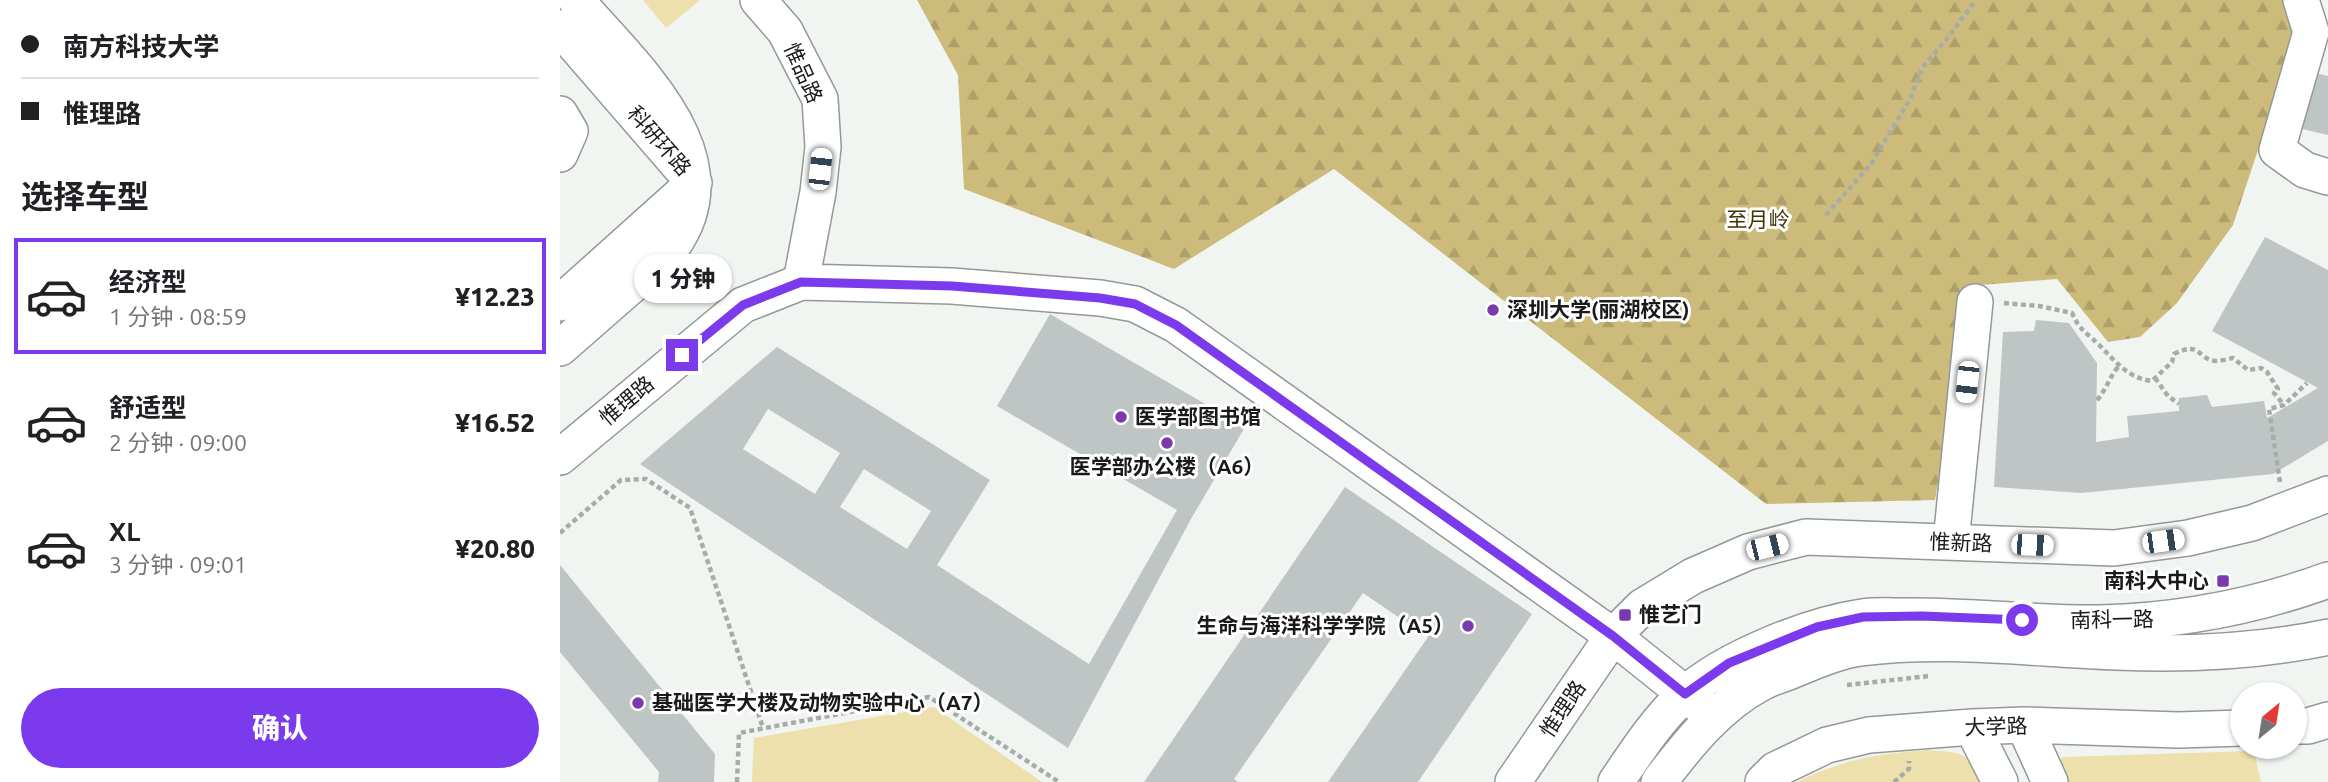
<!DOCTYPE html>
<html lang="zh">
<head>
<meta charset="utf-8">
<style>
  body { margin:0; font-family:Ubuntu,"Noto Sans SC",sans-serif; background:#f2f2f2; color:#202124; height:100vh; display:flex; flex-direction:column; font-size:26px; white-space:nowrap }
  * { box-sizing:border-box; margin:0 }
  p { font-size:23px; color:#757577 }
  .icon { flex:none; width:38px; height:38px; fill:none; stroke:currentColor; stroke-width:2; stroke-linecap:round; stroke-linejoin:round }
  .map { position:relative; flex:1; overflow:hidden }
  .drawer { display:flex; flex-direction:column; background:#fff; width:560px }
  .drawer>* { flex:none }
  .hud { display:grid; align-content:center; height:154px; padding:0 21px; background:#fff }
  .needle { width:46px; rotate:30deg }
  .buttons { position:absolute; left:1670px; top:682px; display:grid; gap:14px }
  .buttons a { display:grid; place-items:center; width:77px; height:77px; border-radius:50%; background:#fff; box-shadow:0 2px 5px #0004; font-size:35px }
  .end { position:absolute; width:32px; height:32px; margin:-16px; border:9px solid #7c3aed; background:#fff; box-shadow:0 0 0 4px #fff }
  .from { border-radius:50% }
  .bubble { position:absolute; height:49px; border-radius:24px; background:#fff; box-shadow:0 2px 5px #0004; font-size:23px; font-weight:800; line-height:49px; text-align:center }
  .car { position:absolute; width:21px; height:42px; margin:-21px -10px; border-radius:9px; box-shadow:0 0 5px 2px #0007; background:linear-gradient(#fff 24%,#345 0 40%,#fff 0 76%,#345 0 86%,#fff 0) }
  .hud b { display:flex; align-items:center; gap:24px; height:66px; font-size:26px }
  .hud b+b { border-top:2px solid #e0e0e0 }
  .hud i { width:18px; height:18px; background:#202124 }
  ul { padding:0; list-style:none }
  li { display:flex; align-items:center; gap:21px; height:116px; margin:0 14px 10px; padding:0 7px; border:4px solid transparent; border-radius:0px }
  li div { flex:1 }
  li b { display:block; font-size:26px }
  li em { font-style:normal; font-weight:800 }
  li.on { border-color:#7c3aed }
  li>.icon { width:63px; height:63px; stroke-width:1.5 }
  h2 { padding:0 21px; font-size:32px; line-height:84px }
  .cta { display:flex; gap:14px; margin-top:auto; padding:14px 21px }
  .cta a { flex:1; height:80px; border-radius:42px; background:#7c3aed; color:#fff; font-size:28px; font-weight:800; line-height:80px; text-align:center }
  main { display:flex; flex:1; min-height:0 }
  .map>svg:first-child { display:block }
  .green { fill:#ede0ac }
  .forest { fill:url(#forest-firs) }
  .building { fill:#bfc5c4; fill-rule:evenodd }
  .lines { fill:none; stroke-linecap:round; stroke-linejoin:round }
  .minor-casing { stroke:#959996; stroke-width:38 }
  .path { stroke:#a8aca9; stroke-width:4.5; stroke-dasharray:5 3.5; stroke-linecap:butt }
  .minor { stroke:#fff; stroke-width:35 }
  .route { stroke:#7c3aed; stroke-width:9 }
  .poi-dot { fill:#7b39ae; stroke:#fff; stroke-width:2.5 }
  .labels { text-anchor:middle; stroke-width:6; stroke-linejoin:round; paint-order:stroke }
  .street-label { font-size:21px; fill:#191a19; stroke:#fff }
  .park-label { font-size:21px; fill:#3f3300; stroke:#fff }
  .poi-label { font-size:21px; font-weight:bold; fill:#191a19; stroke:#fff; text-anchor:start }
</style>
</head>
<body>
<main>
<section class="drawer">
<div class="hud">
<b><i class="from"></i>南方科技大学</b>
<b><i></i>惟理路</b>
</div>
<h2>选择车型</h2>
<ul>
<li class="on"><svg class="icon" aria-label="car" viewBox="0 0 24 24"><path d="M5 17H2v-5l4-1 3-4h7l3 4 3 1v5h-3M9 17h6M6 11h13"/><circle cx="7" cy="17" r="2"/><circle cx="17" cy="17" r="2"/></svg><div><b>经济型</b><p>1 分钟 · 08:59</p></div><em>¥12.23</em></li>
<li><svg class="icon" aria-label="car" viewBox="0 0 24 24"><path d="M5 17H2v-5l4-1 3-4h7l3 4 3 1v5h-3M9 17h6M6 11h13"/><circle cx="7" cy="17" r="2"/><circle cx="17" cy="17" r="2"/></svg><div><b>舒适型</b><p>2 分钟 · 09:00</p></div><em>¥16.52</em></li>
<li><svg class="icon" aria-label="car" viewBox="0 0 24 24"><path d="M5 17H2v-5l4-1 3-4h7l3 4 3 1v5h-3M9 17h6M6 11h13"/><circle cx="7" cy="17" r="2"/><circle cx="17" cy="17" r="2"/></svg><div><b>XL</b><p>3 分钟 · 09:01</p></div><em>¥20.80</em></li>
</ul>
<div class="cta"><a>确认</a></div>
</section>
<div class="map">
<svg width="1768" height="782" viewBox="0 0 1768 782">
  <defs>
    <pattern id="forest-firs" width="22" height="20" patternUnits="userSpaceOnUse" patternTransform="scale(1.75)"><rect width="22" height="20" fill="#ccbb7b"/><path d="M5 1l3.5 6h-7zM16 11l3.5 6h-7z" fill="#afa06a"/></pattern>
  </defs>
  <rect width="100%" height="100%" fill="#f0f5f1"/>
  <path class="green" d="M83,0H140L106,28Z
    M374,707L482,782H192L194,738Z
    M1368,750C1403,753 1405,750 1423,782H1237C1285,759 1315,754 1368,750Z
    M1694,751L1701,782H1504L1497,769L1502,757Z"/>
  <path class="forest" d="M357,0H1732L1740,24L1673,225L1617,303L1580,337L1548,342L1497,279L1409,286L1375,500L1206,504L774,169L614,269L404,189L398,75Z"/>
  <path class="building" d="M1752,72L1768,76V135L1738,128Z
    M1705,237L1768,270V441L1713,474L1521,493L1434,487L1443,332L1474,331L1476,320L1509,323L1537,363L1536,442L1569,437L1567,416L1619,411V398L1647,395L1652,407L1704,401L1707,418L1758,388L1652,331Z
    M490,314L685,427L631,519L508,748L80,464L217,347L430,480L377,565L529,664L617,510L437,406ZM208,409L280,453L255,494L183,449ZM304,469L371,511L347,549L280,507Z
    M785,487L972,614L858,782H768L868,637L803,593L674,779L678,782H584Z
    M0,565L155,754L154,782H98L99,772L0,652Z"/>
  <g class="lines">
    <defs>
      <path id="minor" d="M198,0L225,31L260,99L263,147L258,192L241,282
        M1741,0L1751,32L1717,150L1745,170L1768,177
        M0,28L129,177
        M0,114L10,131L0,154
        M0,303L134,183
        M0,348L104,257C185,163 76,69 16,0
        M0,457L183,305L241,282L392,286L540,298L575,304L616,325L1053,636L1154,717
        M1391,542L1415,302
        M1464,725L1490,782
        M1734,726H1748L1768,720
        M1412,727L1440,782
        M953,782L1053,636L1082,607L1133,576L1188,552L1246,537L1554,548L1628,538L1692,523L1768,494
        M1056,782C1077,751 1097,720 1124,695C1165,658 1249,625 1302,617C1316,615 1331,616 1345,616C1410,615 1475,624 1540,623C1620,621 1694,607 1768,580
        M1099,782C1128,744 1158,706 1201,683C1210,678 1221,675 1231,671C1253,662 1278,651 1301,648C1385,637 1472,649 1556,652C1628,655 1698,652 1768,637
        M1203,782L1215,770L1267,745L1309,735L1412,727L1464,725L1618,730L1682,728"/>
    </defs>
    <use href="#minor" class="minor-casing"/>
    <path class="path" d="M1266,215L1311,164L1350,99L1363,67L1389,36L1416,0
      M1444,303L1479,306L1512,313C1520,331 1524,330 1537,343C1554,359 1566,378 1592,381L1612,362L1614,354C1642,340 1636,359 1656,361C1661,361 1668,359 1673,358L1688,370L1701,368L1707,372L1718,389L1714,393L1724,405
      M1595,378L1608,396L1619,404
      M1537,400C1546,390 1549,378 1558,367
      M1720,482L1709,409L1724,405L1747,383
      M0,533L61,480L86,479L130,508L203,728
      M1287,685L1369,676
      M177,782L179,733L369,697L499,782
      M1334,782L1349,769V761"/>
    <use href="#minor" class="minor"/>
  </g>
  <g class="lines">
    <path class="route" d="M122,355L183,305L241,282L392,286L540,298L575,304L616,325L1053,636L1125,694L1169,663L1257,627L1303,617L1362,616L1462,620"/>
  </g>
  <g class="poi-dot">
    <circle cx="933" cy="310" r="7"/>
    <circle cx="561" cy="417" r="7"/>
    <circle cx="607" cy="443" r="7"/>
    <rect x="1656" y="574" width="14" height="14" rx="3.5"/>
    <rect x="1058" y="608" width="14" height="14" rx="3.5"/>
    <circle cx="908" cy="626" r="7"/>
    <circle cx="78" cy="703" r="7"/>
  </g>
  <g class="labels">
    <g class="street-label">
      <text transform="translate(243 73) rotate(66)" y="7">惟品路</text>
      <text transform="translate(99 141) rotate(49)" y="7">科研环路</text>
      <text transform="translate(67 401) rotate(-40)" y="7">惟理路</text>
      <text transform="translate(1401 543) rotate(2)" y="7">惟新路</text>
      <text transform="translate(1552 620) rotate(-1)" y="7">南科一路</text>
      <text transform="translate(1003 709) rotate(-56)" y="7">惟理路</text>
      <text transform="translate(1436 727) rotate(-2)" y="7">大学路</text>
    </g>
    <g class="park-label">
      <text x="1198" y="227">至月岭</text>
    </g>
    <g class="poi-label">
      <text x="947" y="317">深圳大学(丽湖校区)</text>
      <text x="575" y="424">医学部图书馆</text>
      <text x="607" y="474" text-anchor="middle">医学部办公楼（A6）</text>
      <text x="1649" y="588" text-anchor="end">南科大中心</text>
      <text x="1079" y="622">惟艺门</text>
      <text x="894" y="633" text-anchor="end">生命与海洋科学学院（A5）</text>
      <text x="92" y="710">基础医学大楼及动物实验中心（A7）</text>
    </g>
  </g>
</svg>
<div class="buttons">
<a><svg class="needle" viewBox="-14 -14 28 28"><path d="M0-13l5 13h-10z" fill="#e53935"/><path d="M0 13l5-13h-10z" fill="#757577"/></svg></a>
</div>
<i class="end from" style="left:1462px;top:620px"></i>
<i class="end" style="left:122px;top:355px"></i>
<div class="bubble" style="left:74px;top:254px;width:98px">1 分钟</div>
<i class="car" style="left:260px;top:169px;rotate:6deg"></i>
<i class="car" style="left:1407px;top:382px;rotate:186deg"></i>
<i class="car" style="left:1603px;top:541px;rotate:82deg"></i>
<i class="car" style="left:1472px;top:545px;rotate:92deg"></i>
<i class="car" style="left:1207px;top:547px;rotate:76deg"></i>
</div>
</main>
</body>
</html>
